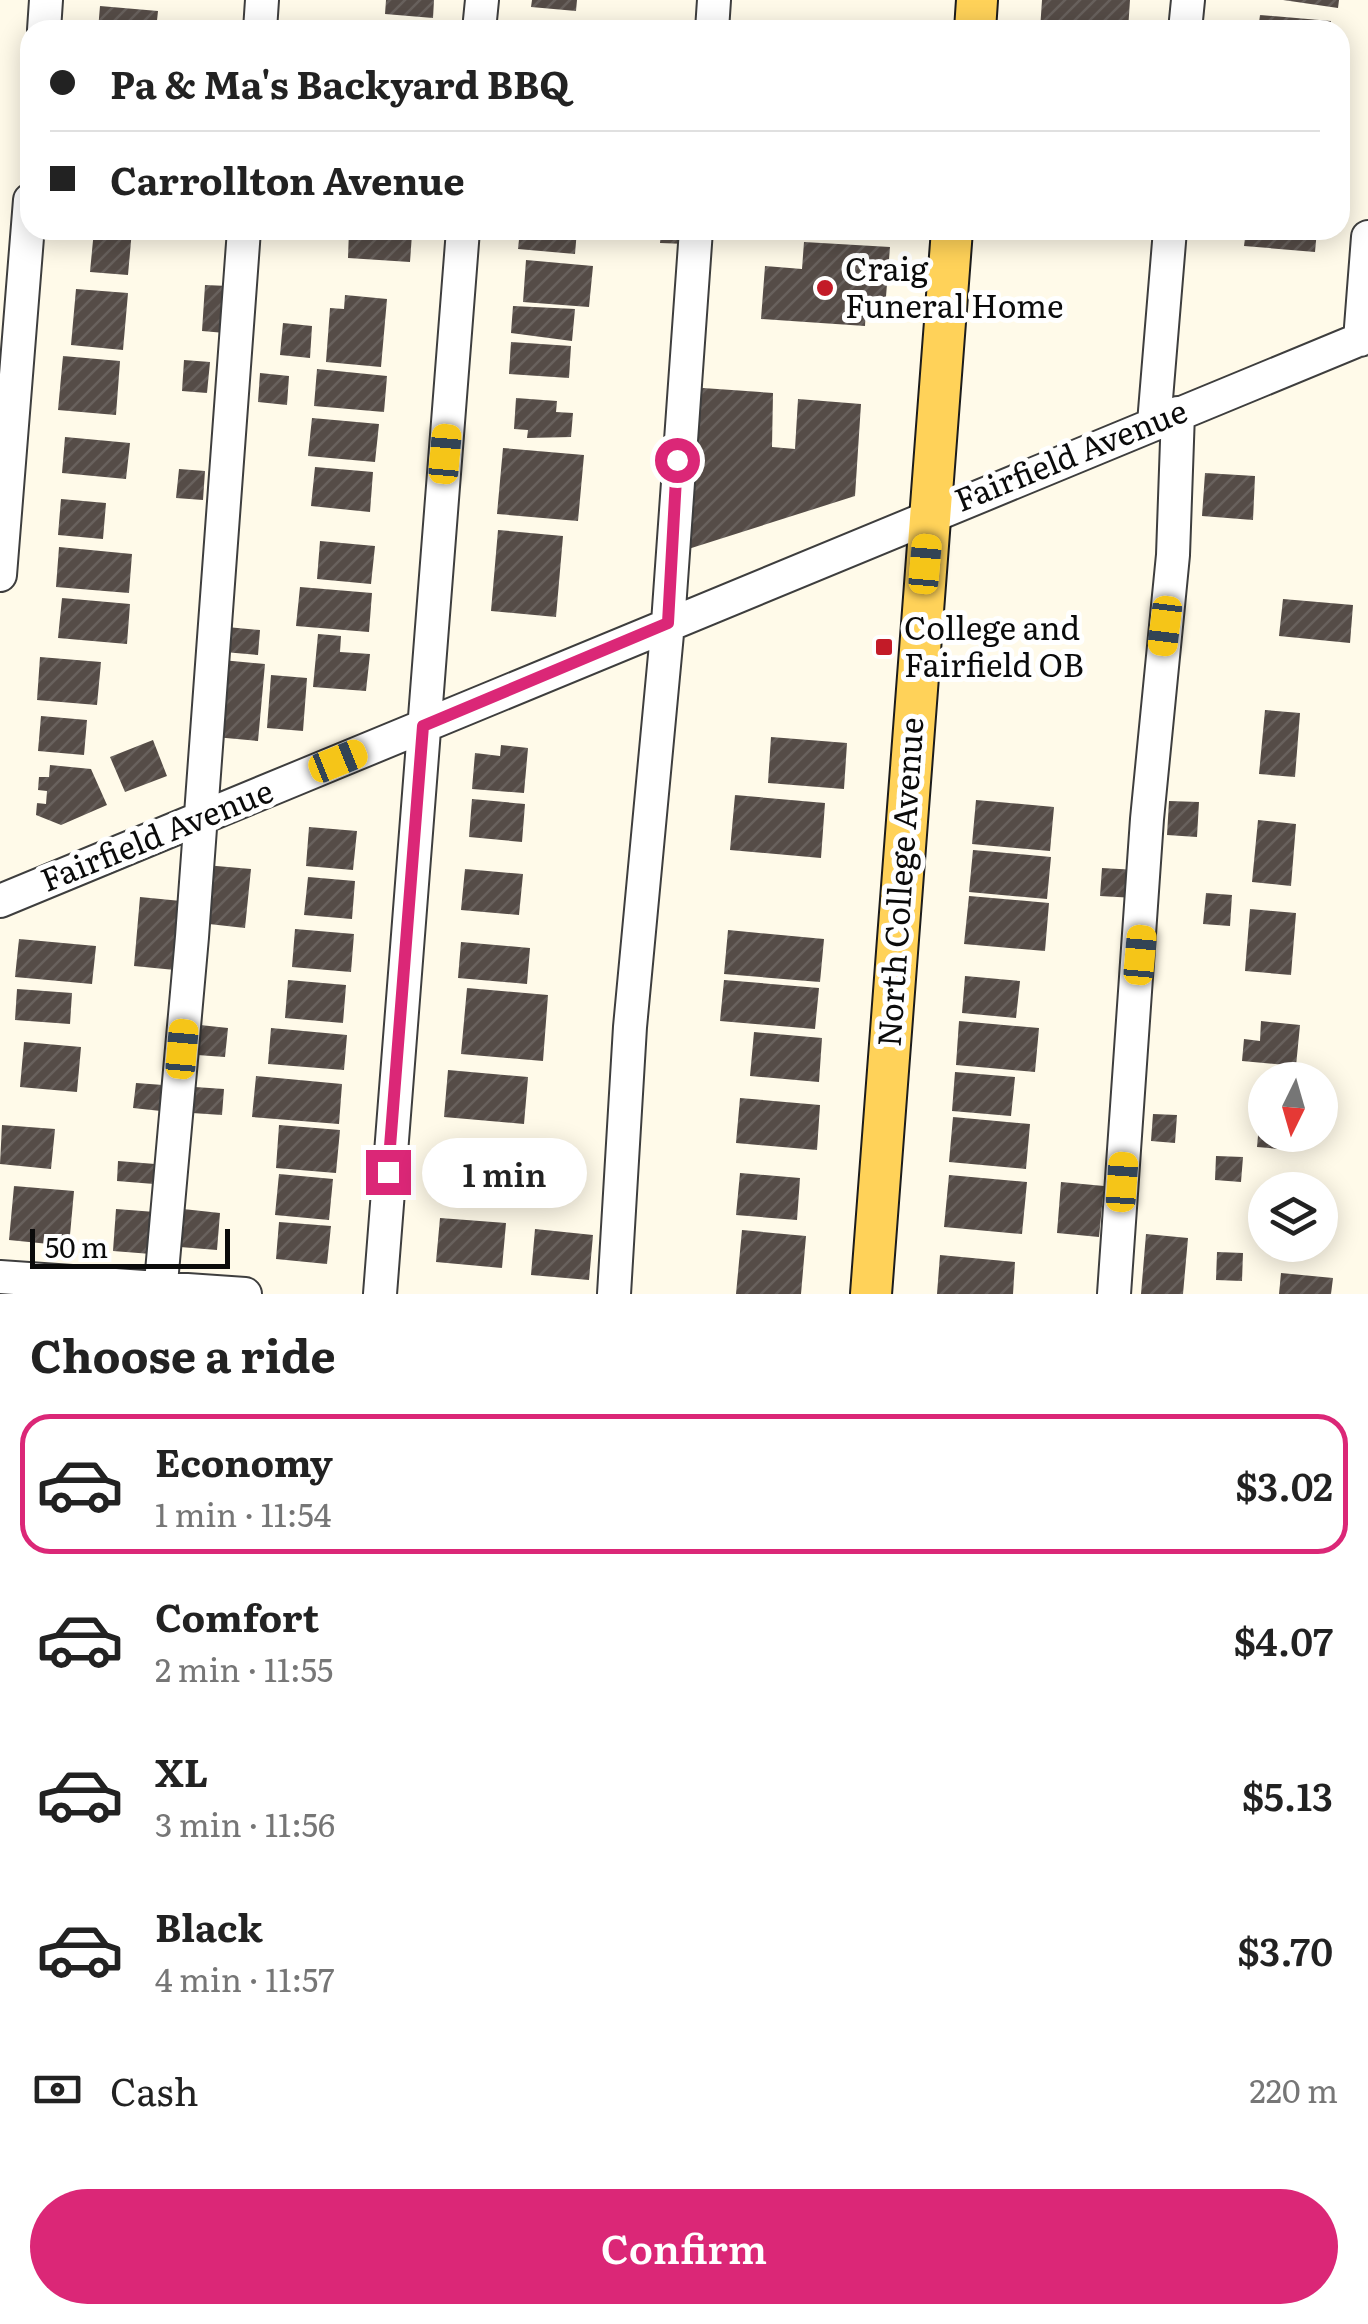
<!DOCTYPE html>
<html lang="en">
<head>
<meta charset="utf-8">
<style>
  body { margin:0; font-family:Literata,serif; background:#f2f2f2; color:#222; height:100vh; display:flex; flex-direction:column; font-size:38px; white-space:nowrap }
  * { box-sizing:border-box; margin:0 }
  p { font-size:32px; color:#767676 }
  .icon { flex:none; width:55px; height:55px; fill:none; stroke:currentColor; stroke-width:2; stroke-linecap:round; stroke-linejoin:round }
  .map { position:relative; height:1294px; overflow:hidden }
  .sheet { display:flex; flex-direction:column; background:#fff; flex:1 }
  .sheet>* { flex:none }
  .banner { position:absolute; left:20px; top:20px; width:1330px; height:220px; border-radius:30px; box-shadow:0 5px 25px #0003; display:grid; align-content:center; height:220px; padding:0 30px; background:#fff }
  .needle { width:65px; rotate:185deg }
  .buttons { position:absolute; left:1248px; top:1062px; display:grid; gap:20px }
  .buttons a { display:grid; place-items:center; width:90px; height:90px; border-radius:50%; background:#fff; box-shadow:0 5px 25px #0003; font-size:50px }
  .scale { position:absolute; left:30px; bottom:25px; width:200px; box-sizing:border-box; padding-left:10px; border:5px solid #0b0b0b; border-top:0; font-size:28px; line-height:35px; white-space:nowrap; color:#0b0b0b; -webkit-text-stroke:8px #fff; paint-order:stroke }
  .end { position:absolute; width:45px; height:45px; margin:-22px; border:12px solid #db2777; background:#fff; box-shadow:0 0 0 5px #fff }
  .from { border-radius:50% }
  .bubble { position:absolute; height:70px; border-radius:35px; background:#fff; box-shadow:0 5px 25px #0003; font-size:32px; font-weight:600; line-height:70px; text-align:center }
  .car { position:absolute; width:30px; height:60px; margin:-30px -15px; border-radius:12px; box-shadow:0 0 8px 2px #0007; background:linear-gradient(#f5c518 24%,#345 0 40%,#f5c518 0 76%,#345 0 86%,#f5c518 0) }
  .banner b { display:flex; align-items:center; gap:35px; height:95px; font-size:38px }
  .banner b+b { border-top:2px solid #e0e0e0 }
  .banner i { width:25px; height:25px; background:#222 }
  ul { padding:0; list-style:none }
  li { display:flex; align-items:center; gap:30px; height:140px; margin:0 20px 15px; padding:0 10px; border:5px solid transparent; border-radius:30px }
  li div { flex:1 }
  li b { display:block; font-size:38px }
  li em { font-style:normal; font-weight:600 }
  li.selected { border-color:#db2777 }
  li>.icon { width:90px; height:90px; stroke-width:1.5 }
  h2 { padding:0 30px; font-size:45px; line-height:120px }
  .pay { display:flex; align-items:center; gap:25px; height:110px; padding:0 30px; font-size:38px }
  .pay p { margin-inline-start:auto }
  .cta { display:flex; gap:20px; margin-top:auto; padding:20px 30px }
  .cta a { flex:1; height:115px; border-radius:60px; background:#db2777; color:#fff; font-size:40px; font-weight:600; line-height:115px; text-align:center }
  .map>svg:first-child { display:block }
  .building { fill:url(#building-hatch) }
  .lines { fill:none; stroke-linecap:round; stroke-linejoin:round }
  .minor-casing { stroke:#3e3e3e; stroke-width:36 }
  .major-casing { stroke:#1c1c1c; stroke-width:44 }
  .minor { stroke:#fff; stroke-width:32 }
  .major { stroke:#ffd259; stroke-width:40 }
  .route { stroke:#db2777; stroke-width:12 }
  .poi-dot { fill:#c31b28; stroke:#fff; stroke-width:4 }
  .labels { text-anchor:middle; stroke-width:10; stroke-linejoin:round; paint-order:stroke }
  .poi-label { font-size:32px; fill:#0b0b0b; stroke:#fff; text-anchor:start }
  .street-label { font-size:32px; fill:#0b0b0b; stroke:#fff }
</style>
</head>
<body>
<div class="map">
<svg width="1368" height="1294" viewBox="0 0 1368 1294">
  <defs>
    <pattern id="building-hatch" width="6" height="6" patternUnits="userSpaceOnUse" patternTransform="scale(2.5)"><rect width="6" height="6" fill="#554c47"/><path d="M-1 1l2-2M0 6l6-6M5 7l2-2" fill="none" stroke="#68615d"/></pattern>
  </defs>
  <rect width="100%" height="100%" fill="#fffae9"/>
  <path class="building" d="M386,0H434L433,18L385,14Z
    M532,0H577L576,11L531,7Z
    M1042,0H1130L1128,30H1040Z
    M1283,0H1339L1338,8Z
    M100,6L158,11L156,30H98Z
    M1260,15L1331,21L1330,30H1258Z
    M94,230H132L128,275L90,272Z
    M349,230L412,234L410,262L348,258Z
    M520,230H577L575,254L518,249Z
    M661,230H687L686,244L660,243Z
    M1246,230H1317L1315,252L1244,246Z
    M804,242L890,247L885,309L866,308L865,326L761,319L765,266L802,269Z
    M526,260L593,266L589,307L523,302Z
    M205,285L228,286L225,333L202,331Z
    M76,289L128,293L123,350L71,345Z
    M345,295L387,299L381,367L326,362L330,308L344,309Z
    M513,306L575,309L572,341L511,333Z
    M283,323L312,326L310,358L280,355Z
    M511,342L571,346L569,378L509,374Z
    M63,356L120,361L116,415L58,410Z
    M184,360L210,362L207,393L182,391Z
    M317,369L387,376L384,412L314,406Z
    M260,373L289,376L287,405L258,402Z
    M703,388L773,393L772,447L795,449L798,399L861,404L855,496L682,551L694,391Z
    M516,398L557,401L556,412L573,413L571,437L527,438L528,430L514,429Z
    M312,418L379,424L375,462L308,456Z
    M65,437L130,443L126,479L62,473Z
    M503,448L584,455L578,521L497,514Z
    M315,467L373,472L370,512L311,506Z
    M179,469L205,471L203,500L176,498Z
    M1205,473L1255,476L1253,520L1202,516Z
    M61,499L106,503L103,539L58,535Z
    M498,530L563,536L556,617L491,611Z
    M320,541L375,546L371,584L317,579Z
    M59,547L132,554L129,593L56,587Z
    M300,587L372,593L369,632L296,626Z
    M62,598L130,604L127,644L58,638Z
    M1283,599L1353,605L1350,643L1279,636Z
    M227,627L260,630L258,655L224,652Z
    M318,634L341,636L340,652L370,654L366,691L313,687Z
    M40,657L101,662L97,705L37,700Z
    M222,660L265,664L258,741L215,737Z
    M271,675L307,678L303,731L267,728Z
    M1265,710L1300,713L1295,777L1259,774Z
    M41,716L87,720L84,755L38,751Z
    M771,737L847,743L844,789L768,783Z
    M153,740L167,776L125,792L110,757Z
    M501,745L528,748L524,793L472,789L475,753L500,756Z
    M50,765L91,769L107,805L61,825L36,815L37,803L46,804L47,791L38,790L39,777H49Z
    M735,795L825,803L821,858L730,850Z
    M472,799L525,804L522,842L469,837Z
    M976,800L1054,807L1050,851L972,844Z
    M1169,801L1199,802L1197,837L1167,835Z
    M1258,820L1296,824L1291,886L1252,882Z
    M309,827L357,831L353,870L306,866Z
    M973,850L1051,857L1047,899L969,892Z
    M205,865L251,869L245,928L200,923Z
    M1102,868L1137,870L1135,898L1100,896Z
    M465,869L523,874L519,915L461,910Z
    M308,877L355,881L352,919L304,915Z
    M1206,893L1232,895L1230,926L1203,924Z
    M969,896L1049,903L1045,951L964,944Z
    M140,897L181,901L175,970L134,966Z
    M1250,909L1296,913L1291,975L1245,971Z
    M295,929L354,934L351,972L292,967Z
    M728,930L824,939L820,982L724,974Z
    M19,939L96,946L92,984L15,977Z
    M461,942L530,948L527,984L458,978Z
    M965,976L1020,981L1016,1018L962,1013Z
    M288,980L346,985L343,1023L285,1018Z
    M724,980L819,988L815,1029L720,1021Z
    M467,988L548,995L543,1061L461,1054Z
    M17,989L72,993L70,1024L15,1020Z
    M959,1021L1039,1028L1035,1072L956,1065Z
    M1261,1021L1300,1025L1296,1066L1242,1061L1244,1039L1260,1041Z
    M200,1025L228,1028L225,1057L197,1055Z
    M271,1028L347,1035L344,1070L268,1064Z
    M754,1032L822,1038L819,1082L750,1076Z
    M24,1042L81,1047L77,1092L20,1087Z
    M448,1070L528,1077L524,1124L444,1117Z
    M955,1072L1015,1077L1011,1116L952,1111Z
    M256,1076L342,1084L339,1124L252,1117Z
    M136,1083L163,1085L161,1111L133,1108Z
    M195,1087L224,1089L222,1115L192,1113Z
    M740,1098L820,1105L817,1150L736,1143Z
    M1260,1113H1265V1135H1304L1302,1151L1257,1147Z
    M1153,1114L1177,1115L1175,1143L1151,1141Z
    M953,1117L1030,1124L1026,1169L949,1162Z
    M2,1125L55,1129L51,1169L0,1164Z
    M279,1125L340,1130L336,1173L276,1168Z
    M1216,1156L1243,1157L1241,1182L1215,1180Z
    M118,1161L155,1164L154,1184L117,1181Z
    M442,1162L505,1168L502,1205L439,1200Z
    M740,1173L800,1178L797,1220L736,1215Z
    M279,1174L333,1179L329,1220L275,1215Z
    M949,1175L1027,1182L1022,1234L944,1227Z
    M1061,1182L1104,1186L1099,1237L1057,1233Z
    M14,1186L74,1191L69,1246L9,1240Z
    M116,1209L155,1212L151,1254L113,1251Z
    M183,1209L220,1213L217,1250L180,1247Z
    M440,1218L506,1223L502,1268L436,1262Z
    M279,1222L331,1226L327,1264L276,1259Z
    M535,1229L593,1235L589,1280L531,1275Z
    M742,1230L806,1236L801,1294H736Z
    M1146,1234L1188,1238L1183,1294H1141Z
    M1217,1252L1243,1253L1242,1281L1216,1280Z
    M940,1255L1015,1262L1013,1294H937Z
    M1281,1273L1333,1278L1331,1294H1279Z"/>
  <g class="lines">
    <defs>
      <path id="minor" d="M44,30L46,0
        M260,30L262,0
        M479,30L482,0
        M712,30L714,0
        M1185,30L1188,0
        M1360,340L1368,237
        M1154,423L1170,230
        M0,575L30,200
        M0,901L1368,336
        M0,1277L245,1294
        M160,1294L192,937L244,230
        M380,1294L463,230
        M614,1294L630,1027L668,623L696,230
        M1114,1294L1147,819L1173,555L1178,413"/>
      <path id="major" d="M975,30L977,0
        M871,1294L952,230"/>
    </defs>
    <use href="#minor" class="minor-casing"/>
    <use href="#major" class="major-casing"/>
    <use href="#minor" class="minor"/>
    <use href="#major" class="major"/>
  </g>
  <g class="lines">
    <path class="route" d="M388,1172L423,726L668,623L677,460"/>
  </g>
  <g class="poi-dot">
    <circle cx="825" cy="288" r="10"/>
    <rect x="874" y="637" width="20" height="20" rx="5"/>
  </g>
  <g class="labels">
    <g class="poi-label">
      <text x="845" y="281">Craig<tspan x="845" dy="37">Funeral Home</tspan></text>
      <text x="904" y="640">College and<tspan x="904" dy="37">Fairfield OB</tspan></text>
    </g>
    <g class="street-label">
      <text transform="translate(1071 456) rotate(-22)" y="11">Fairfield Avenue</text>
      <text transform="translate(157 836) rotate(-22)" y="11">Fairfield Avenue</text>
      <text transform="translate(901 882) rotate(-86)" y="11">North College Avenue</text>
    </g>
  </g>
</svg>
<div class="buttons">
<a><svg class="needle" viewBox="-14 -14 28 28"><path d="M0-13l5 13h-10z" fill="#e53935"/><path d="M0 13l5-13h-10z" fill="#767676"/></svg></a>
<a><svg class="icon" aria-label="layers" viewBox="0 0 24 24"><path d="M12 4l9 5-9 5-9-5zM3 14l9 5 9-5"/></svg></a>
</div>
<div class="scale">50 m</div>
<i class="end from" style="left:677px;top:460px"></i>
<i class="end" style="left:388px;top:1172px"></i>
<div class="bubble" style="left:422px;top:1138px;width:165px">1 min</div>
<i class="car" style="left:445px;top:454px;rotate:5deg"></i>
<i class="car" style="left:925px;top:564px;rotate:5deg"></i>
<i class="car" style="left:1165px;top:626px;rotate:187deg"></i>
<i class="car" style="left:338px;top:761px;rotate:68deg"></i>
<i class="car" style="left:1140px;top:955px;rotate:5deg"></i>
<i class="car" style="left:182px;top:1049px;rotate:5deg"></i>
<i class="car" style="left:1122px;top:1182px;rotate:4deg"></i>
<div class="banner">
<b><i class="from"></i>Pa &amp; Ma's Backyard BBQ</b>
<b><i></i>Carrollton Avenue</b>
</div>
</div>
<section class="sheet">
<h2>Choose a ride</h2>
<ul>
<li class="selected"><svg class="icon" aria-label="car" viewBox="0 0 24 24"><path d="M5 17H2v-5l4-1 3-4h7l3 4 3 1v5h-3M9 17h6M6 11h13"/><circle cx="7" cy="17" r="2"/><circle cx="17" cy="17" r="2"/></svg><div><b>Economy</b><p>1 min · 11:54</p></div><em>$3.02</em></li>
<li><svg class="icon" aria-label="car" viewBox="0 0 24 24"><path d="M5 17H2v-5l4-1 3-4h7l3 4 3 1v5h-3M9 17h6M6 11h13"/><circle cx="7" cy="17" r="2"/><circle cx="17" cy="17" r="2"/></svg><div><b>Comfort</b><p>2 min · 11:55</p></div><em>$4.07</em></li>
<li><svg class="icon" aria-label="car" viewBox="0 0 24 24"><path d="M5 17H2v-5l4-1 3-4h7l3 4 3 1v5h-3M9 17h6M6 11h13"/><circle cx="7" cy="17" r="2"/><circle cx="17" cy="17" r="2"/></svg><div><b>XL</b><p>3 min · 11:56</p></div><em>$5.13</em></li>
<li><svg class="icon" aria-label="car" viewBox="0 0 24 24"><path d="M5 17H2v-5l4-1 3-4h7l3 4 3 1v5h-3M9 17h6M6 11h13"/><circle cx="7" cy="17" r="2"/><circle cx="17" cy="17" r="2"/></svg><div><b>Black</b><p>4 min · 11:57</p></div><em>$3.70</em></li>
</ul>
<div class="pay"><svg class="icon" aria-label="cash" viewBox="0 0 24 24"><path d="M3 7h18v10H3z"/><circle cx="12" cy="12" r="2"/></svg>Cash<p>220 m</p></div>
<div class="cta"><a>Confirm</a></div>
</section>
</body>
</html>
